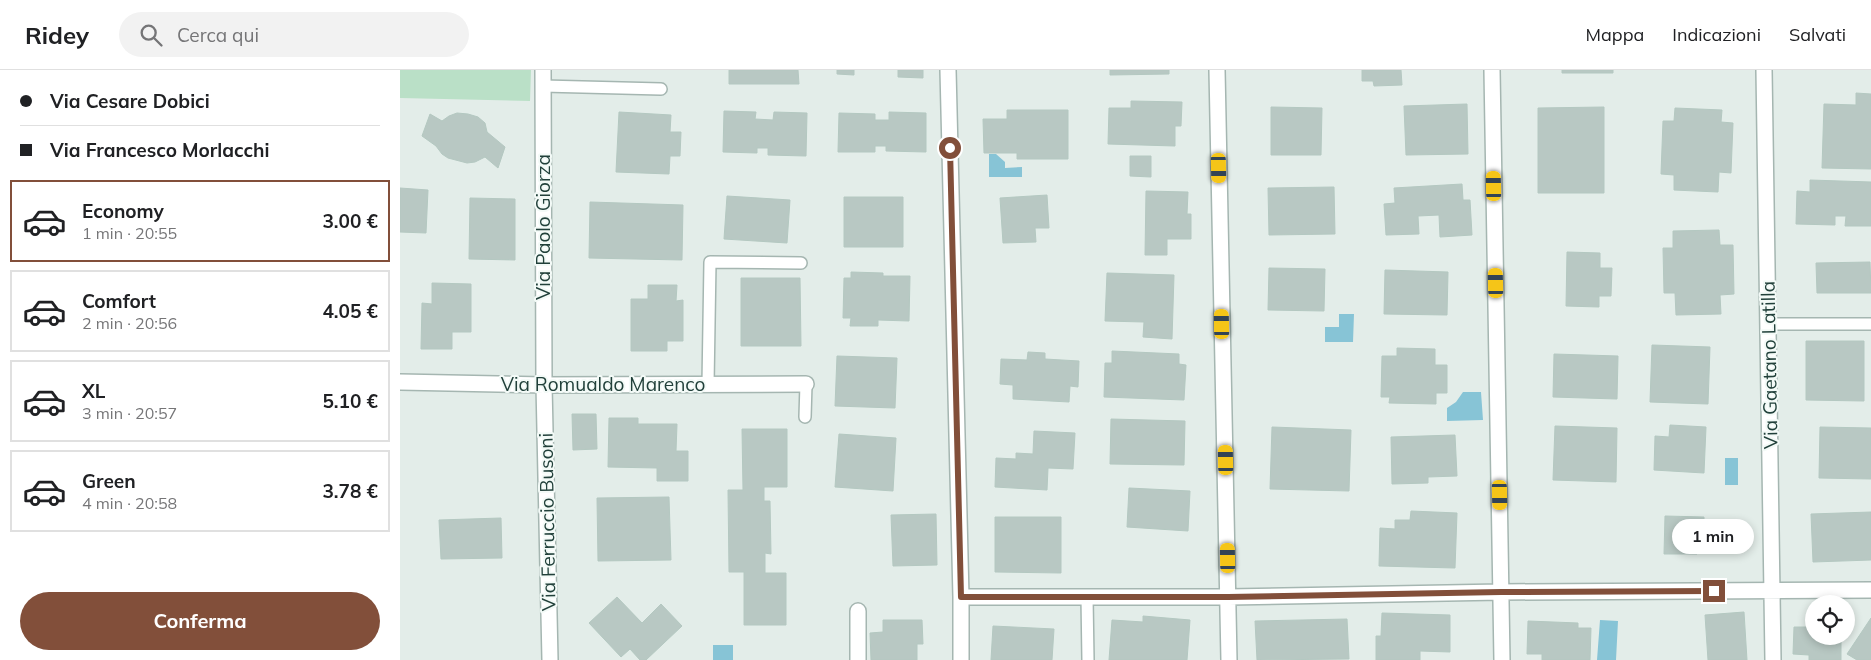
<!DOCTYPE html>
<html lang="it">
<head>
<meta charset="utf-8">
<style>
  body { margin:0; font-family:Mulish,sans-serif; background:#f2f2f2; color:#202124; height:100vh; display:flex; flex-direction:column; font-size:19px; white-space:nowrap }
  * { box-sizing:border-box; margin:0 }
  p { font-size:16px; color:#757577 }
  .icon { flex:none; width:28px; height:28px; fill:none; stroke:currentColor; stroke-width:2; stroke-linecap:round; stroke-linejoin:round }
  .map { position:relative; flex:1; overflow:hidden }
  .side { display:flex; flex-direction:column; background:#fff; width:400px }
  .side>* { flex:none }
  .banner { display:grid; align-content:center; height:110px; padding:0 20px; background:#fff }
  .buttons { position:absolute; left:1405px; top:525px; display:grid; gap:10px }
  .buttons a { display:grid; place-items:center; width:50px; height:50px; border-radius:50%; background:#fff; box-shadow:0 2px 8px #0003; font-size:25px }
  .end { position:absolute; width:22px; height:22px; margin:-11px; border:6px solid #824f3a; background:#fff; box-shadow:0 0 0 2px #fff }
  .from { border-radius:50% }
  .bubble { position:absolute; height:35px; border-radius:18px; background:#fff; box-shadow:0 2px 8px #0003; font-size:16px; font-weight:700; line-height:35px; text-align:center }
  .car { position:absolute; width:15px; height:30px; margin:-15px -8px; border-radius:6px; box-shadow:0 0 4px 1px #0007; background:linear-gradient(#f5c518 24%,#345 0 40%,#f5c518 0 76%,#345 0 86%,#f5c518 0) }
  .banner b { display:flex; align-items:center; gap:18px; height:48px; font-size:19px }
  .banner b+b { border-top:1px solid #e0e0e0 }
  .banner i { width:12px; height:12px; background:#202124 }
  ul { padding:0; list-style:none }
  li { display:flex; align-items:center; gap:15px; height:82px; margin:0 10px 8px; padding:0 10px; border:2px solid #e0e0e0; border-radius:0px }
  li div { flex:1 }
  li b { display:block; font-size:19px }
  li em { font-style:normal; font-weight:700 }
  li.current { border-color:#824f3a }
  li>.icon { width:45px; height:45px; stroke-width:1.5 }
  .button { display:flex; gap:10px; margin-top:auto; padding:10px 20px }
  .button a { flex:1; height:58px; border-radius:30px; background:#824f3a; color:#fff; font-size:20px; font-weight:700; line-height:58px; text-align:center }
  header { display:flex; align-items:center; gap:30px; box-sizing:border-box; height:70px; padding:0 25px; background:#fff; border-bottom:1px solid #e0e0e0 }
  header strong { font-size:24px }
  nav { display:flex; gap:28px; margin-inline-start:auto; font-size:18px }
  .search { width:350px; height:45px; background:#f2f2f2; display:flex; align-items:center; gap:12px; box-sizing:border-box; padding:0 18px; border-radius:28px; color:#757577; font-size:19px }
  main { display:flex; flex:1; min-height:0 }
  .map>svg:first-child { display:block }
  .green { fill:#bae0c7 }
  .water { fill:#87c4d6 }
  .building { fill:#b8c8c3; stroke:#b4c8c1 }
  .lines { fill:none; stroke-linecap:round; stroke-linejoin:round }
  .service-casing { stroke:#a5b6b1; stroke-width:14 }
  .minor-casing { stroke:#a5b6b1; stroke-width:18 }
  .service { stroke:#fff; stroke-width:11 }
  .minor { stroke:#fff; stroke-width:15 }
  .route { stroke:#824f3a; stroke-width:6 }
  .labels { text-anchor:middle; stroke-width:4; stroke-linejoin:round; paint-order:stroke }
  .street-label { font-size:19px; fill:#21403a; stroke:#f3faf7 }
</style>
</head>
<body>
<header>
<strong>Ridey</strong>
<div class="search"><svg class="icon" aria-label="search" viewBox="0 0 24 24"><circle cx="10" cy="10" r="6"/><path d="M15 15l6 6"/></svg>Cerca qui</div>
<nav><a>Mappa</a><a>Indicazioni</a><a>Salvati</a></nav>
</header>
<main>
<section class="side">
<div class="banner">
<b><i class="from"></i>Via Cesare Dobici</b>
<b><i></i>Via Francesco Morlacchi</b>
</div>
<ul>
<li class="current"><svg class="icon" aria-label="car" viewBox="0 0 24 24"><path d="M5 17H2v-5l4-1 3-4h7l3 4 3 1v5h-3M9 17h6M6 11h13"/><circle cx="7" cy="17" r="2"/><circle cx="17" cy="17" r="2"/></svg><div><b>Economy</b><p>1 min · 20:55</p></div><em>3.00 €</em></li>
<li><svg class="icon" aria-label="car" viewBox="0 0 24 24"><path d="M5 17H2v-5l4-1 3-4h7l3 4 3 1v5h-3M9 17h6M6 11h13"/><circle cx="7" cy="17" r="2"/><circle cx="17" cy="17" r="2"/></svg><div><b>Comfort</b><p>2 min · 20:56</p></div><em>4.05 €</em></li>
<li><svg class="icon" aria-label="car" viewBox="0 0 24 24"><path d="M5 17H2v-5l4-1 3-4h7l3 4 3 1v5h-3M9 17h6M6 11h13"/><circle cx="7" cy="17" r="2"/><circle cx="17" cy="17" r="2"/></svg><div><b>XL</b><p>3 min · 20:57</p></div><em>5.10 €</em></li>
<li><svg class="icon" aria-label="car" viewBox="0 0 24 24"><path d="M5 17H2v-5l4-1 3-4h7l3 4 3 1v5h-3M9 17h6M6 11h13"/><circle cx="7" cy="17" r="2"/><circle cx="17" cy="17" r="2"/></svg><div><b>Green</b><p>4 min · 20:58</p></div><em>3.78 €</em></li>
</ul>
<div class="button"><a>Conferma</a></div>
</section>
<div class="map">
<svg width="1471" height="590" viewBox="0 0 1471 590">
  <rect width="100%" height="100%" fill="#e3ede9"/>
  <path class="green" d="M0,0H131L130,31L0,28Z"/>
  <path class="water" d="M589,84H596L605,92V98L622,97V107H589Z
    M939,244H954L953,272H925V257H939Z
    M1063,322H1081L1083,350L1047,351V338L1056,332Z
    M1325,388H1338V415H1325Z
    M1200,550L1218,551L1216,590H1197Z
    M313,575H333V590H313Z"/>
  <path class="building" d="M329,0H398L399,14H329Z
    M437,0H454V5L437,4Z
    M498,0H523V8L498,7Z
    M710,0H769V4L710,5Z
    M962,0H1001L1002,15L974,16L973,11H962Z
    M1162,0H1213V3H1162Z
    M1456,23L1471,24V99L1422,98L1424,34L1456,35Z
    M731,31L782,32L781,56H775V76L708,74L709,38H731Z
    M1067,34L1068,84L1006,85L1004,36Z
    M871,37L922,38L921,85H871Z
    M1204,37V123H1138V38Z
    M1275,38L1322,40L1321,52L1333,53L1331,103L1319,102L1318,122L1274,120V105L1261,104L1263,51H1274Z
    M607,40H668V89H617V83H584L583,49H607Z
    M324,41L356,42L355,49L373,50L374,42L407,43L406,86L368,85V78H357V83L323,82Z
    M219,42L271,45L270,62H281L280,86H270L269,104L216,102Z
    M489,42L526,43V82L486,81V76H475V82H438L439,43L475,44V50H489Z
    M57,43L68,44L78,47L85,53L87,62L105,77L98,98L85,87L75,92L67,93L48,88L42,84L36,76L22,66L30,44L42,51L49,46Z
    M730,86H751V107L730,106Z
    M1410,110L1471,112V156H1445L1446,146H1435V155L1396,154L1397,121L1410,122Z
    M1062,114L1063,130H1070L1072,165L1040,167L1039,145L1018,146L1019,164L986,165L984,134L995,133L994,118Z
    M934,117L935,164L869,165L868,118Z
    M0,118L28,120L26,163L0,162Z
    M746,121L788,122L787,144H791V169H767V185H745Z
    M647,125L649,158H635L636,172L603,173L600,128Z
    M327,126L390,130L387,173L324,169Z
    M444,127H503V177H444Z
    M70,128L115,129V190L69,189Z
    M190,132L283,135L282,190L189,188Z
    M1319,160L1320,175H1333L1334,224L1320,225L1321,244L1276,245L1275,223H1264L1263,178H1273V161Z
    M1167,182L1200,183V198H1212L1211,226H1199V237L1166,236Z
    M1470,192L1471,223H1417L1416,193Z
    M869,198L925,199L924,241L868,240Z
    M985,200L1048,202L1047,245L984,244Z
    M451,202L483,203V206H510L509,251L478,250V256H450L451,248H443L444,208H451Z
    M707,203L774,205L772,269L743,267L744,252L705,251Z
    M341,208H400L401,276H341Z
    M32,213L71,214V262H52V279H21L22,233L32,234Z
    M248,215H277L276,231L283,230V271H267V281H231V229H248Z
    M1406,271H1464V331L1406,330Z
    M1252,275L1310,277L1308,334L1250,332Z
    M997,278L1035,279V295H1047V323H1036V334L989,333L990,327H981L982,286H997Z
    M712,281L779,284V294L786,295L784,330L704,327L705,293H712Z
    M628,282L645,283V289L679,291L678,317L670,316L669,332L613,329V315L600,314L601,289L627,290Z
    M1154,284L1218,286L1217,329L1153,327Z
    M437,286L497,288L495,338L435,336Z
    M172,344H196L197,379L173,380Z
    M209,348H238V354H277L276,381H288V411H257V398L208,397Z
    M711,349L785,351L784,395L710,394Z
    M1270,355L1306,357L1304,403L1254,400L1255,366L1269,367Z
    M1155,356L1217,358L1216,412L1153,410Z
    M872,357L951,360L949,421L870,419Z
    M1420,357L1471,358V409L1419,408Z
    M342,359H387V417H364V431H370L371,484L365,483V503H386V555H344V502H329L328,420H343Z
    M634,361L675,363L673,399L648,398L647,420L595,417L596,388L616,389V383L633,384Z
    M439,364L496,368L493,421L435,417Z
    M1055,365L1057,406L1028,407V413L992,414L991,367Z
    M729,418L790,421L788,461L727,457Z
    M269,427L271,490L198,491L197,428Z
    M1011,441L1057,443L1055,498L979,496L980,458L995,459V450H1010Z
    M1471,442V490L1413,492L1411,444Z
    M536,444L537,495L493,496L491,445Z
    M1265,446L1304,447V461H1298L1297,484H1264Z
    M595,447H661V503L595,502Z
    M101,448L102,488L41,489L39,450Z
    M217,527L242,553L261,534L282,556L246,590H240L230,579L221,587L189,553Z
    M1344,542L1347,590H1308L1305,545Z
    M982,543L1050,545V582L1020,581V590H976V566H981Z
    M743,546L790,550L787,590H709L712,550L743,552Z
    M1471,548V590H1457L1447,584Z
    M947,549L949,589L857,590L855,551Z
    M483,550H522L523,574H517V590H471L470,563L483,562Z
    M1128,551L1178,553V558H1191L1190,590H1142V584H1127Z
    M1410,552H1414V566H1441V590H1409V585L1393,584L1394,557H1410Z
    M593,556L654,559L652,590H591Z"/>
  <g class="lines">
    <defs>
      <path id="service" d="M143,16L261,19
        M1368,254H1471
        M308,314L310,192L401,193
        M405,347L406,314
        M687,527L688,590"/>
      <path id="minor" d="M143,0L144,315L150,590
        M548,0L561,527V590
        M817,0L829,590
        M1092,0L1102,590
        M1364,0L1373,590
        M0,312L144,315L406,314
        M561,527H829L1101,522L1471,520
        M458,541V590"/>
    </defs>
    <use href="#service" class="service-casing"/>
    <use href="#minor" class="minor-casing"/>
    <use href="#service" class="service"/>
    <use href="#minor" class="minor"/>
  </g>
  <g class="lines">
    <path class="route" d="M550,78L561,527H828L1101,522L1314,521"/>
  </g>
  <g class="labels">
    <g class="street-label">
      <text transform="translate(143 157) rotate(-90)" y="7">Via Paolo Giorza</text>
      <text transform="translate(1369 295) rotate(-91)" y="7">Via Gaetano Latilla</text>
      <text x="203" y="321">Via Romualdo Marenco</text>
      <text transform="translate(147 452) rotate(-91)" y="7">Via Ferruccio Busoni</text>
    </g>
  </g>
</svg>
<div class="buttons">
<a><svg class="icon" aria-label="locate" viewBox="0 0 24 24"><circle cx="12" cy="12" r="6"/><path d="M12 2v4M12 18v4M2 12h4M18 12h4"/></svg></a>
</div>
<i class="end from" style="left:550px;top:78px"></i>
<i class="end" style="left:1314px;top:521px"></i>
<div class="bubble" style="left:1272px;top:449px;width:82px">1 min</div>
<i class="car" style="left:819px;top:98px;rotate:179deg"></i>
<i class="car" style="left:1094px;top:116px;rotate:359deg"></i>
<i class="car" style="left:1096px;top:213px;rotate:359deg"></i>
<i class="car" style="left:822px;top:254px;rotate:359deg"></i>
<i class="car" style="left:826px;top:390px;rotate:359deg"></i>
<i class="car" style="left:1100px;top:425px;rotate:179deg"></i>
<i class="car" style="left:828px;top:488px;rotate:359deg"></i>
</div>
</main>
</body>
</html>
